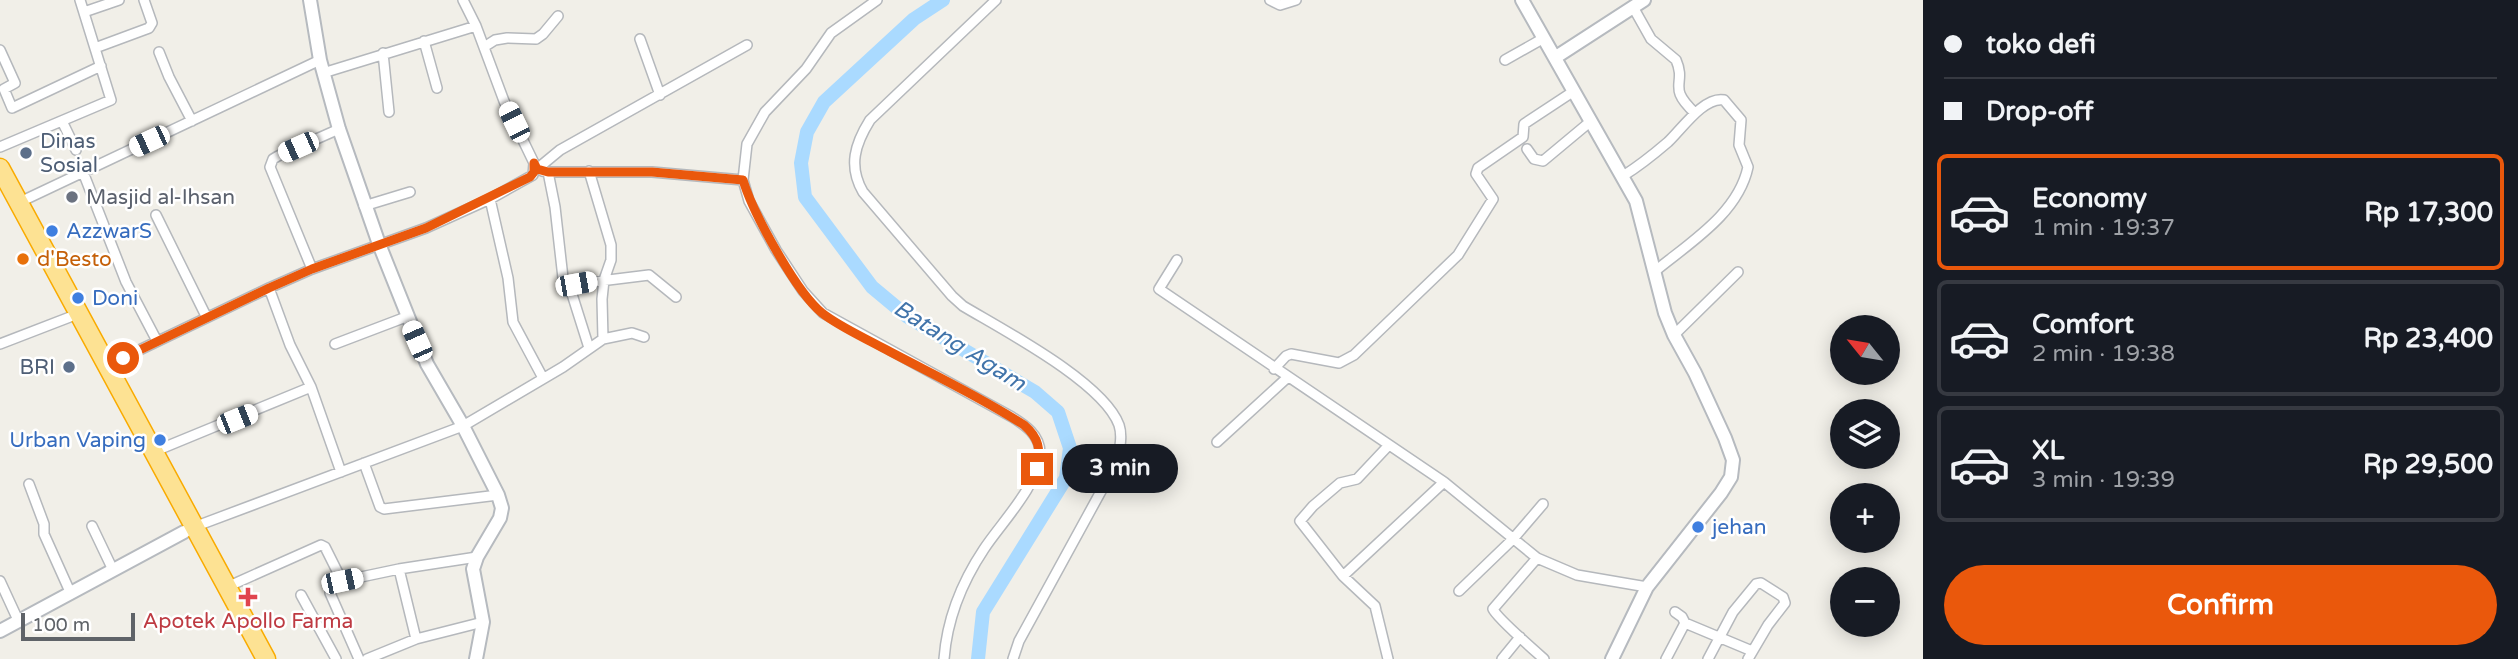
<!DOCTYPE html>
<html lang="en">
<head>
<meta charset="utf-8">
<style>
  body { margin:0; font-family:"Varela Round",sans-serif; background:#242831; color:#f1f3f6; height:100vh; display:flex; flex-direction:column; font-size:26px; white-space:nowrap }
  * { box-sizing:border-box; margin:0 }
  p { font-size:23px; color:#9ea1a6 }
  .icon { flex:none; width:38px; height:38px; fill:none; stroke:currentColor; stroke-width:2; stroke-linecap:round; stroke-linejoin:round }
  .map { position:relative; flex:1; overflow:hidden }
  .panel { display:flex; flex-direction:column; background:#171b24; width:595px }
  .panel>* { flex:none }
  .banner { display:grid; align-content:center; height:154px; padding:0 21px; background:#171b24 }
  .needle { width:46px; rotate:300deg }
  .controls { position:absolute; left:1830px; top:315px; display:grid; gap:14px }
  .controls a { display:grid; place-items:center; width:70px; height:70px; border-radius:50%; background:#171b24; box-shadow:0 4px 18px #0003; font-size:35px }
  .scale { position:absolute; left:21px; bottom:18px; width:114px; box-sizing:border-box; padding-left:7px; border:4px solid #5f6368; border-top:0; font-size:19px; line-height:24px; white-space:nowrap; color:#5f6368; -webkit-text-stroke:5px #fff; paint-order:stroke }
  .end { position:absolute; width:32px; height:32px; margin:-16px; border:9px solid #ea580c; background:#fff; box-shadow:0 0 0 4px #fff }
  .from { border-radius:50% }
  .bubble { position:absolute; height:49px; border-radius:24px; background:#171b24; box-shadow:0 4px 18px #0003; font-size:23px; font-weight:700; line-height:49px; text-align:center }
  .car { position:absolute; width:21px; height:42px; margin:-21px -10px; border-radius:9px; box-shadow:0 0 5px 2px #0007; background:linear-gradient(#fff 24%,#345 0 40%,#fff 0 76%,#345 0 86%,#fff 0) }
  .banner b { display:flex; align-items:center; gap:24px; height:66px; font-size:26px }
  .banner b+b { border-top:2px solid #363941 }
  .banner i { width:18px; height:18px; background:#f1f3f6 }
  ul { padding:0; list-style:none }
  li { display:flex; align-items:center; gap:21px; height:116px; margin:0 14px 10px; padding:0 7px; border:4px solid #363941; border-radius:10px }
  li div { flex:1 }
  li b { display:block; font-size:26px }
  li em { font-style:normal; font-weight:700 }
  li.current { border-color:#ea580c }
  li>.icon { width:63px; height:63px; stroke-width:1.5 }
  .action { display:flex; gap:14px; margin-top:auto; padding:14px 21px }
  .action a { flex:1; height:80px; border-radius:42px; background:#ea580c; color:#fff; font-size:28px; font-weight:700; line-height:80px; text-align:center }
  main { display:flex; flex:1; min-height:0 }
  .map>svg:first-child { display:block }
  .lines { fill:none; stroke-linecap:round; stroke-linejoin:round }
  .river { stroke:#aadaff; stroke-width:14 }
  .street-casing { stroke:#b5b8bc; stroke-width:12 }
  .secondary-casing { stroke:#b6babf; stroke-width:16 }
  .highway-casing { stroke:#f9ab00; stroke-width:21 }
  .street { stroke:#fff; stroke-width:9 }
  .secondary { stroke:#fff; stroke-width:12 }
  .highway { stroke:#fde293; stroke-width:18 }
  .route { stroke:#ea580c; stroke-width:9 }
  .service-dot { fill:#5c6f8a; stroke:#fff; stroke-width:2.5 }
  .worship-dot { fill:#6b7280; stroke:#fff; stroke-width:2.5 }
  .shop-dot { fill:#3f7fe0; stroke:#fff; stroke-width:2.5 }
  .food-dot { fill:#e8710a; stroke:#fff; stroke-width:2.5 }
  .health-dot { fill:#e0444e; stroke:#fff; stroke-width:2.5 }
  .labels { text-anchor:middle; stroke-width:5; stroke-linejoin:round; paint-order:stroke }
  .service-label { font-size:21px; fill:#4e5e75; stroke:#fff; text-anchor:start }
  .worship-label { font-size:21px; fill:#5b616d; stroke:#fff; text-anchor:start }
  .shop-label { font-size:21px; fill:#366cbe; stroke:#fff; text-anchor:start }
  .food-label { font-size:21px; fill:#c56008; stroke:#fff; text-anchor:start }
  .health-label { font-size:21px; fill:#be3a42; stroke:#fff }
  .water-label { font-size:23px; font-style:italic; fill:#4174aa; stroke:#fff }
</style>
</head>
<body>
<main>
<div class="map">
<svg width="1923" height="659" viewBox="0 0 1923 659">
  <rect width="100%" height="100%" fill="#f1efe8"/>
  <g class="lines">
    <path class="river" d="M943,0L914,19L824,102L807,132L801,163L805,197L872,287L908,317L1035,392L1058,412L1070,448L1066,478L983,612L978,659"/>
    <defs>
      <path id="street" d="M877,0L831,33L806,69L765,112L747,144L743,180L749,201L776,250L803,291L823,313L1012,417C1025,425 1040,435 1040,453C1039,485 1001,523 984,549C962,582 947,619 944,659
        M996,0L870,120C855,144 848,166 863,192L952,296L963,306C1003,330 1103,382 1119,425C1123,437 1119,451 1117,462L1019,641L1013,659
        M1270,0L1280,5L1296,0
        M1633,7L1651,39L1676,60C1687,85 1666,86 1695,113
        M84,12L119,0
        M640,39L660,95
        M424,41L437,88
        M484,47L495,40L507,38L536,39L543,34L558,16
        M95,48L149,28L152,23L144,0
        M0,50L15,83L4,89L12,108L101,66
        M159,52L169,77L192,121
        M383,53L389,112
        M1505,60L1544,38
        M323,73L476,26
        M62,121L76,150
        M0,147L111,100L80,0
        M1527,149L1534,159L1543,161L1591,121
        M537,169L560,150L747,45
        M542,171L548,172L555,207L563,278L573,287
        M589,171L611,245V260L604,280L602,299L603,339
        M83,172L126,282L157,341
        M548,172H652L743,180
        M1623,176C1639,166 1654,154 1668,142C1681,130 1704,96 1724,100L1741,120L1739,145L1748,167C1738,214 1689,243 1654,272
        M490,199L508,278L513,322L543,378
        M20,202L320,60
        M364,206L410,192
        M156,215L206,316
        M1177,260L1159,289L1444,482L1537,558L1577,575L1647,587
        M312,269L270,167L273,159L278,156L339,129
        M269,288L290,345L311,387L341,472
        M1674,335L1738,272
        M0,344L70,317
        M335,344L406,317
        M589,348L571,291L576,284L649,275L676,297
        M106,366L269,288L312,269L426,228L490,199L533,175L534,163L504,101L476,26L463,0
        M1274,369L1286,356L1291,354L1339,363L1354,355L1458,255L1493,199L1476,174L1478,168L1523,137L1524,124L1574,91
        M1217,442L1288,377
        M153,452L311,387
        M364,463L380,507L384,509L498,495
        M29,484L44,524V534L71,594
        M92,526L113,570
        M194,527L463,426L563,367L603,339L632,333L644,337
        M1537,558L1493,609C1496,617 1535,651 1544,659
        M399,569L416,639
        M1343,576L1444,482
        M0,581L18,620
        M342,581L331,587L330,593L359,659
        M227,587L321,545L325,547L342,581L399,569L477,557
        M1459,591L1513,539L1543,504
        M301,595L336,659
        M1675,612L1682,617L1685,623
        M367,659L416,639L483,622
        M1388,659L1375,606L1343,576L1300,521L1313,506L1340,483L1357,479L1389,445
        M1502,659L1520,637
        M1666,659L1685,623L1752,651
        M1708,659L1733,612L1756,584L1761,583L1783,597L1785,603L1768,625L1748,659"/>
      <path id="secondary" d="M310,0L320,60L339,129L379,244L427,364L463,426L498,495L502,508L500,518L477,557L473,569L483,622L476,659
        M1522,0L1636,201L1665,313L1674,335L1695,373L1725,438L1733,460L1731,477L1721,493L1647,587L1612,659
        M1556,57L1644,0
        M0,631L184,532"/>
      <path id="highway" d="M0,168L266,659"/>
    </defs>
    <use href="#street" class="street-casing"/>
    <use href="#secondary" class="secondary-casing"/>
    <use href="#highway" class="highway-casing"/>
    <use href="#street" class="street"/>
    <use href="#secondary" class="secondary"/>
    <use href="#highway" class="highway"/>
  </g>
  <g class="lines">
    <path class="route" d="M123,358L269,288L312,269L426,228L530,177L534,172V163L537,169L548,172H652L743,180C753,213 796,292 822,313C840,327 863,337 883,348C930,373 979,396 1024,425C1039,438 1041,449 1037,469"/>
  </g>
  <g class="service-dot">
    <circle cx="26" cy="153" r="7"/>
    <circle cx="69" cy="367" r="7"/>
  </g>
  <circle class="worship-dot" cx="72" cy="197" r="7"/>
  <g class="shop-dot">
    <circle cx="52" cy="231" r="7"/>
    <circle cx="78" cy="298" r="7"/>
    <circle cx="160" cy="440" r="7"/>
    <circle cx="1698" cy="527" r="7"/>
  </g>
  <circle class="food-dot" cx="23" cy="259" r="7"/>
  <path class="health-dot" d="M244.5 586.5h7v7h7v7h-7v7h-7v-7h-7v-7h7z"/>
  <g class="labels">
    <g class="service-label">
      <text x="40" y="148">Dinas<tspan x="40" dy="24">Sosial</tspan></text>
      <text x="55" y="374" text-anchor="end">BRI</text>
    </g>
    <g class="worship-label">
      <text x="86" y="204">Masjid al-Ihsan</text>
    </g>
    <g class="shop-label">
      <text x="66" y="238">AzzwarS</text>
      <text x="92" y="305">Doni</text>
      <text x="146" y="447" text-anchor="end">Urban Vaping</text>
      <text x="1712" y="534">jehan</text>
    </g>
    <g class="food-label">
      <text x="37" y="266">d'Besto</text>
    </g>
    <g class="health-label">
      <text x="248" y="628">Apotek Apollo Farma</text>
    </g>
    <g class="water-label">
      <text transform="translate(960 345) rotate(32)" y="8">Batang Agam</text>
    </g>
  </g>
</svg>
<div class="controls">
<a><svg class="needle" viewBox="-14 -14 28 28"><path d="M0-13l5 13h-10z" fill="#e53935"/><path d="M0 13l5-13h-10z" fill="#9ea1a6"/></svg></a>
<a><svg class="icon" aria-label="layers" viewBox="0 0 24 24"><path d="M12 4l9 5-9 5-9-5zM3 14l9 5 9-5"/></svg></a>
<a>+</a>
<a>−</a>
</div>
<div class="scale">100 m</div>
<i class="end from" style="left:123px;top:358px"></i>
<i class="end" style="left:1037px;top:469px"></i>
<div class="bubble" style="left:1062px;top:444px;width:116px">3 min</div>
<i class="car" style="left:514px;top:122px;rotate:334deg"></i>
<i class="car" style="left:149px;top:141px;rotate:245deg"></i>
<i class="car" style="left:298px;top:147px;rotate:246deg"></i>
<i class="car" style="left:576px;top:284px;rotate:80deg"></i>
<i class="car" style="left:417px;top:341px;rotate:336deg"></i>
<i class="car" style="left:237px;top:419px;rotate:68deg"></i>
<i class="car" style="left:342px;top:581px;rotate:78deg"></i>
</div>
<section class="panel">
<div class="banner">
<b><i class="from"></i>toko defi</b>
<b><i></i>Drop-off</b>
</div>
<ul>
<li class="current"><svg class="icon" aria-label="car" viewBox="0 0 24 24"><path d="M5 17H2v-5l4-1 3-4h7l3 4 3 1v5h-3M9 17h6M6 11h13"/><circle cx="7" cy="17" r="2"/><circle cx="17" cy="17" r="2"/></svg><div><b>Economy</b><p>1 min · 19:37</p></div><em>Rp 17,300</em></li>
<li><svg class="icon" aria-label="car" viewBox="0 0 24 24"><path d="M5 17H2v-5l4-1 3-4h7l3 4 3 1v5h-3M9 17h6M6 11h13"/><circle cx="7" cy="17" r="2"/><circle cx="17" cy="17" r="2"/></svg><div><b>Comfort</b><p>2 min · 19:38</p></div><em>Rp 23,400</em></li>
<li><svg class="icon" aria-label="car" viewBox="0 0 24 24"><path d="M5 17H2v-5l4-1 3-4h7l3 4 3 1v5h-3M9 17h6M6 11h13"/><circle cx="7" cy="17" r="2"/><circle cx="17" cy="17" r="2"/></svg><div><b>XL</b><p>3 min · 19:39</p></div><em>Rp 29,500</em></li>
</ul>
<div class="action"><a>Confirm</a></div>
</section>
</main>
</body>
</html>
